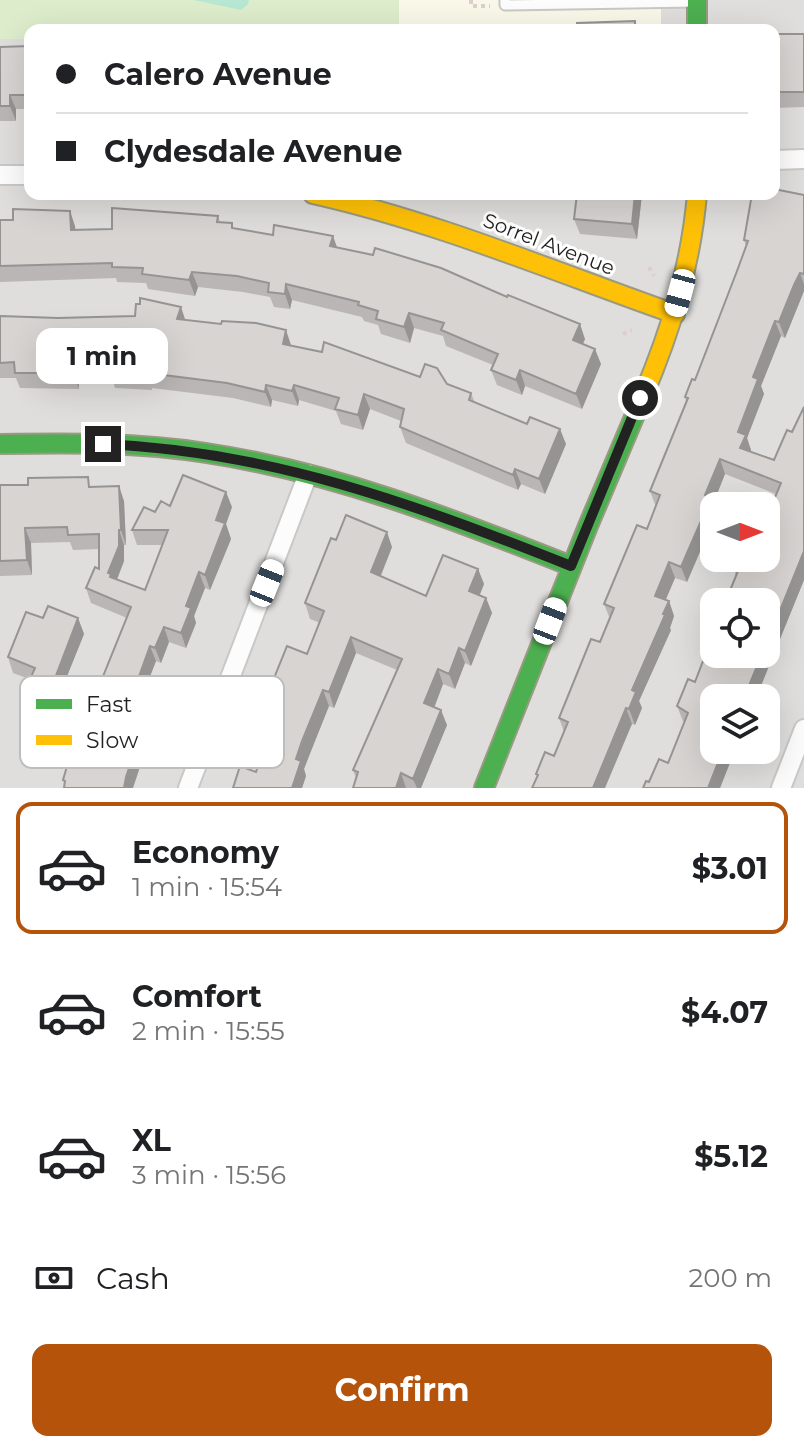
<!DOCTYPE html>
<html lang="en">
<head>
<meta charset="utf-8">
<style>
  body { margin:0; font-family:Montserrat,sans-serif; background:#f2f2f2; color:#202124; height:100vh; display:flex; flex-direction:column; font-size:30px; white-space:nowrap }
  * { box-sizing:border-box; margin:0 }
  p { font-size:26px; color:#757577 }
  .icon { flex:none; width:44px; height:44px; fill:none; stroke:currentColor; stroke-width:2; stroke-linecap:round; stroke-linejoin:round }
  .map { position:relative; height:788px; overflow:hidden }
  .sheet { display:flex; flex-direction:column; background:#fff; flex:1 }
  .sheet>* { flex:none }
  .top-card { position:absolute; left:24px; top:24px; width:756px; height:176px; border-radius:16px; box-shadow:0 8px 32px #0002; display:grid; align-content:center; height:176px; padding:0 32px; background:#fff }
  .needle { width:52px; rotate:90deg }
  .controls { position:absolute; left:700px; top:492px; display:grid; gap:16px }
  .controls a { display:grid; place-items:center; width:80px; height:80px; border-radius:16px; background:#fff; box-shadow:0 8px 32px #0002; font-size:40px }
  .end { position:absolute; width:36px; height:36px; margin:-18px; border:10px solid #222; background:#fff; box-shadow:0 0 0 4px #fff }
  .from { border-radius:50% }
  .bubble { position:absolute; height:56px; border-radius:16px; background:#fff; box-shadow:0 8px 32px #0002; font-size:26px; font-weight:700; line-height:56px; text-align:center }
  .car { position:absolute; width:24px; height:48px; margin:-24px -12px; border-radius:10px; box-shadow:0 0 6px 2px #0007; background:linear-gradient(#fff 24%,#345 0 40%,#fff 0 76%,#345 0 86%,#fff 0) }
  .top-card b { display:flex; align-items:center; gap:28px; height:76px; font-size:30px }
  .top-card b+b { border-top:2px solid #e0e0e0 }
  .top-card i { width:20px; height:20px; background:#202124 }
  ul { padding:14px 0 0; list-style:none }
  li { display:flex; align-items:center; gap:24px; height:132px; margin:0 16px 12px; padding:0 16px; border:4px solid transparent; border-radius:16px }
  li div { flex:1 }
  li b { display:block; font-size:30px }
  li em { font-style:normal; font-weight:700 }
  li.active { border-color:#b45309 }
  li>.icon { width:72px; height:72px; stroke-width:1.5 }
  .pay { display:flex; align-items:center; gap:20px; height:88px; padding:0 32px; font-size:30px }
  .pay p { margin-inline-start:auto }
  .action { display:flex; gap:16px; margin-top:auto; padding:16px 32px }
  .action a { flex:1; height:92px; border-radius:16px; background:#b45309; color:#fff; font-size:32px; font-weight:700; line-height:92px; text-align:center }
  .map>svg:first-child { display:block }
  .residential { fill:#dfdedc; fill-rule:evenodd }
  .education { fill:#f8f7e8 }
  .grass { fill:#ddeccb }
  .pitch { fill:#b7e6d2 }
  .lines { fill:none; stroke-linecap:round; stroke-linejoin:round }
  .lane-casing { stroke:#c9c8c7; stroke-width:13 }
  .street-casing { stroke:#c9c8c7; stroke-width:22 }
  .fast-casing { stroke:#999a82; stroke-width:22 }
  .slow-casing { stroke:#999a82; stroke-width:22 }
  .path { stroke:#dccecd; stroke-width:4; stroke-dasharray:4 4; stroke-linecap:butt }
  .lane { stroke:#fdfcfc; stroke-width:9 }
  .street { stroke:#fdfcfc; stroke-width:18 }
  .fast { stroke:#4caf50; stroke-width:18 }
  .slow { stroke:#ffc107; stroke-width:18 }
  .wall { fill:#b9b6b5 }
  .shaded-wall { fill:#969493 }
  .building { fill:#d7d4d2; stroke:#969493; stroke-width:2 }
  .route { stroke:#222; stroke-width:10 }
  .labels { text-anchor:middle; stroke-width:6; stroke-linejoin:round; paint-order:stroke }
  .street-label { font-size:20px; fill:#222; stroke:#fff }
  .key { fill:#fff; stroke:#bdbdbd; stroke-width:2 }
  .key-label { font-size:22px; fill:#222 }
</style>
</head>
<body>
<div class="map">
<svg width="804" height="788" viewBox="0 0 804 788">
  <rect width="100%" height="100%" fill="#f0eeeb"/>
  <path class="residential" d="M0,0H804V788H0ZM30,30H774V194H30ZM714,506H766V558H714ZM714,602H766V654H714ZM714,698H766V750H714Z"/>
  <path class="education" d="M0,0H661V27L501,30H30V39H0Z"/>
  <path class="grass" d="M0,0H399V30H30V39H0Z"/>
  <path class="pitch" d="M194,0H249L248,4L241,10Z"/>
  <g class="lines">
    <defs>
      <path id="lane" d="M505,0V5L693,2"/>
      <path id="street" d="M774,160L804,159
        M0,175H30
        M188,788L308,474
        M781,788L804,729"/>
      <path id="fast" d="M697,0V30
        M0,444C69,443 138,442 206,453C333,472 453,519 571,566
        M484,788L588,526L643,396"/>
      <path id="slow" d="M313,194C438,222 555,272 675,314
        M643,396C671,330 691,265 697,194"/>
    </defs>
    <use href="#lane" class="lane-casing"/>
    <use href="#street" class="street-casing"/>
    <use href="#fast" class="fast-casing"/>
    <use href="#slow" class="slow-casing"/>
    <path class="path" d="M471,0V6H490
      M649,267L654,276
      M623,334L632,330"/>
    <use href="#lane" class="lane"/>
    <use href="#street" class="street"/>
    <use href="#fast" class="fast"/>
    <use href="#slow" class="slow"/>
  </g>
  <path class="wall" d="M774,34H804V107L774,108Z
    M30,46V109H16V121H0V47Z
    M642,194L637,239L580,234L574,219Z
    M804,195V291L785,338L781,336L761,386L764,394L747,438L751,450L750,452L774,460L787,430L804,580L756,698H714V750H735L720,788H643L668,763L684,722L683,721L677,706L708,663L732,602L729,593L736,576L732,560L766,558L776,494L725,474L713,504L714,519L687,582L675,578L665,600L669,601L674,616L670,628L671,630L639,701L642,708L635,725L632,724L537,777L536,774L554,756L564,732L559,718L600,642L610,619L604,604L647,529L656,507L650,491L686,401L685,397L695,380L737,271L746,246L744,240Z
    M70,211L75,230L112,229L218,216L220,222L234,229L273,235L333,236L337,247L585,339L583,344L601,364L582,409L525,386L522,395L497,385L491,370L493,365L446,346L443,336L414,328L410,343L381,334L378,325L364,321L362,317L292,300L290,309L274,307L270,297L243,292L198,287L195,296L148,289L146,283L117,282L116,278L0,282V220H13Z
    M0,316L185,320L447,384L471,393L475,403L566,444L545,494L521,484L518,490L406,443L400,427L401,421L370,409L363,430L341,424L336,411L299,400L298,406L272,400L271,407L233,398L152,388V390L115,388L110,371H78L79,389L20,388L16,378H0Z
    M0,485L92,487L124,501L126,545H124V561L117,580L145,590L162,545H137L132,530L155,512L170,506L232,507L226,524L231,539L210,590L205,588L194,616L196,623L186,648L169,642L161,663L156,661L146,687L160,707L65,785L63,780L75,740L71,729L91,706L127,618L91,603L86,588L99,569V549L73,550L70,542L31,543L32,575L0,576Z
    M336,540L392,547L381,576L426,596L478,569L484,584L480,595L486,598L492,613L471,666L465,663L455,689L443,684L434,707L447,725L421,788H353L356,778L353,770L397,670L356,653L334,708L329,706L308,757L304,769L306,776L302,788H233L256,772L265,744L260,730L267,712L264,703L307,654L320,623L310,619L305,603Z
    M43,618H78L84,634L57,701L37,693L32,680L13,673L8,657Z"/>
  <path class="shaded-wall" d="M10,95L16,109V121L10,106Z
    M635,194H642L637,239L632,224Z
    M70,211L75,226L77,245L71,230Z
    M333,236L338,251L330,246Z
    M192,272L198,287L195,296L189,280Z
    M800,273L804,284V291L785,338L779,322L794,285Z
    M286,284L292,300L290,309L285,294Z
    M181,307L186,322L177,319Z
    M409,313L414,328L410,343L404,327Z
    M775,321L781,336L761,386L764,394L747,438L751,450L746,464L740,448L738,432L753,377Z
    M580,324L585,339L578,355L573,340Z
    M286,330L291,345L283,344Z
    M595,349L601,364L582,409L576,394Z
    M73,356L78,371L79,389L73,373Z
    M520,370L525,386L522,395L516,380Z
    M266,385L272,400L271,407L265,392Z
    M294,385L299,400L298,406L292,391Z
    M364,394L370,409L363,430L358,415Z
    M560,429L566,444L545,494L539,479Z
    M720,459L725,474L713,504L714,519L687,582L681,567L705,495Z
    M515,469L521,484L518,490L513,475Z
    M119,486L124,501L126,545L121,530Z
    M226,492L232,507L226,524L231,539L210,590L205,575L216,520Z
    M25,528L31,543L32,575L27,560Z
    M119,530L124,545V561L115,584L108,573Z
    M387,532L392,547L376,587L371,572Z
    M804,551V580L756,698H744L762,654H766V645Z
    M669,562L675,578L661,611L655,596Z
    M478,569L484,584L475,606L469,591Z
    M199,572L205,588L194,616L196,623L186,648L181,633L186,606Z
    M486,598L492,613L471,666L465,651Z
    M669,601L674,616L670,628L671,630L639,701L642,708L635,725L629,709L632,690Z
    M78,618L84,634L57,701L52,686Z
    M164,627L169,642L161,663L155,648Z
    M351,637L356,653L334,708L329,692Z
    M150,646L156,661L142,697L137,682Z
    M459,648L465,663L455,689L449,674Z
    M438,669L443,684L430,719L424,703Z
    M323,690L329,706L304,769L306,776L302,788H292L296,759Z
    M155,692L160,707L133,788H124L126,777Z
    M626,708L632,724L605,788H593Z
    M441,710L447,725L421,788H417L413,779Z
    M723,750H735L720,788H708Z
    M401,773L406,788H396Z"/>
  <path class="building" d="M635,21V30H577V23Z
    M774,34H804V92H774Z
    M30,46V95H10V106H0V47Z
    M774,189L804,195V274L800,273L794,285L779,322L775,321L753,377L758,379L738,432L746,435L740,448L774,460L787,430L792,432L804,407V551L766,645V602H732L735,595L729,593L738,571L733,569L737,561L732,560L733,558H766V519L781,483L720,459L705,495L711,498L681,567L669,562L655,596L669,601L663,614L665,615L632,690L636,692L629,709L626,708L593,788H532L538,775L536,774L545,752L554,756L568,722L559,718L591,639L600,642L614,608L604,604L637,525L647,529L660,495L650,491L688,398L685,397L692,379L695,380L737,271L748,241L744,240L752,194H774Z
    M577,194H635L632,224L574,219Z
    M112,208L218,216L217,222L232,223V228L273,235L274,225L333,236L330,246L373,255L375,248L441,268L507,297L508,295L580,324L573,340L595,349L576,394L520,370L516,380L491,370L498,354L441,330L444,323L409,313L404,327L376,319L378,311L358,305L359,302L286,284L285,294L268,292L269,283L237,276L192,272L189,280L142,274L143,268L112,267V263L0,266V220H13V209L70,211L71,230L112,229Z
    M140,298L181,307L177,319L221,324L222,321L256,323L286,330L283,344L322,352L324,342L420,377L425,364L437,368L447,384L471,393L469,400L527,424L530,417L560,429L539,479L515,469L513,475L400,427L404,409L364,394L358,415L335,409L339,398L294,385L292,391L266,385L265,392L227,383L147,373V375L110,373V355L73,356V373H15L14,362L0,363V316L58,318L135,316L136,304H140Z
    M183,475L226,492L216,520L225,523L205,575L199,572L186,606L191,608L181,633L164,627L155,648L150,646L137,682L155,692L126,777L124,788H64L65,781L63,780L77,732L71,729L80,702L91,706L131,607L86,588L95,567L99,569V534L68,535L67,527L25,528L27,560L0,561V485H28V478L88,477L89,487L119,486L121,530H119V546L108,573L111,574L110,577L145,590L168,530H132L144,507L155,512L161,501L170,506Z
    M346,515L387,532L371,572L426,596L443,555L478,569L469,591L486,598L465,651L459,648L449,674L438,669L424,703L441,710L413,779L401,773L396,788H353L358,772L353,770L402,659L351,637L329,692L323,690L302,741L296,759L301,761L292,788H233L240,766L256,772L269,734L260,730L270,705L264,703L287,646L307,654L324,611L305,603L331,538L336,540Z
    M48,606L78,618L52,686L31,677L35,668L8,657L26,612L43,618Z
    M714,648V654H762L744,698H714V750H723L708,788H643L646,781L649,782L659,759L668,763L688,713L677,706L688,679L695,682L703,661L708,663Z"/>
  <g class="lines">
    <path class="route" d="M103,444C271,451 417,505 571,566L640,398"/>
  </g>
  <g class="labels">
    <g class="street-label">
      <text transform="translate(549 244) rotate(21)" y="7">Sorrel Avenue</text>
    </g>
  </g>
  <rect x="20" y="676" width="264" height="92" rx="12" class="key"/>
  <rect x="36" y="699" width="36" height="10" fill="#4caf50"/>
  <rect x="36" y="735" width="36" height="10" fill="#ffc107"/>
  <g class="key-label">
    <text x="86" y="712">Fast</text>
    <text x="86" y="748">Slow</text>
  </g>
</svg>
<div class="controls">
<a><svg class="needle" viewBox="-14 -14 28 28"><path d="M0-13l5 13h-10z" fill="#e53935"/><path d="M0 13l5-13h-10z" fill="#757577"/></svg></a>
<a><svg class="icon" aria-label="locate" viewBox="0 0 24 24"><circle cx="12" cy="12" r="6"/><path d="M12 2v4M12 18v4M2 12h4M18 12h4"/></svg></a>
<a><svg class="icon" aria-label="layers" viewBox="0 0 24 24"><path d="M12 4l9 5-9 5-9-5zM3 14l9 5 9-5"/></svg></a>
</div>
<i class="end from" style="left:640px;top:398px"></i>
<i class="end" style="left:103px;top:444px"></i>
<div class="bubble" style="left:36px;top:328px;width:132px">1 min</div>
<i class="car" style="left:680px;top:293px;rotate:195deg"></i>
<i class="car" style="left:267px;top:583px;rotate:22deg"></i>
<i class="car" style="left:550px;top:621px;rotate:21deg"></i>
<div class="top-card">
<b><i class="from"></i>Calero Avenue</b>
<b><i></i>Clydesdale Avenue</b>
</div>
</div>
<section class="sheet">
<ul>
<li class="active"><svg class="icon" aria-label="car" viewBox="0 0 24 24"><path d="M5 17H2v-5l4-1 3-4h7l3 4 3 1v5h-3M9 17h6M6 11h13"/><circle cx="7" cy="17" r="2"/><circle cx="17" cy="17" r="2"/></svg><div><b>Economy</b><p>1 min · 15:54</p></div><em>$3.01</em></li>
<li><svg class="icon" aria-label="car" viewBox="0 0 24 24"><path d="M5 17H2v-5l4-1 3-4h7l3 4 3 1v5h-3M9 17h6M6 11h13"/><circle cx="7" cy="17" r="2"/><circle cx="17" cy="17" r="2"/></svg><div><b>Comfort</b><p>2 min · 15:55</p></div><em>$4.07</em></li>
<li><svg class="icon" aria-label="car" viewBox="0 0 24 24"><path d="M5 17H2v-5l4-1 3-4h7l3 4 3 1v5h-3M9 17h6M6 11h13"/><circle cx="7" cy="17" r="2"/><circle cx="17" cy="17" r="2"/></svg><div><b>XL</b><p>3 min · 15:56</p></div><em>$5.12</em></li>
</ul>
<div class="pay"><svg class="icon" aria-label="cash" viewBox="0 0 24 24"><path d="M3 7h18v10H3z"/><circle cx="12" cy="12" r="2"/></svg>Cash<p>200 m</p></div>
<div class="action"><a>Confirm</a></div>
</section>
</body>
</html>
